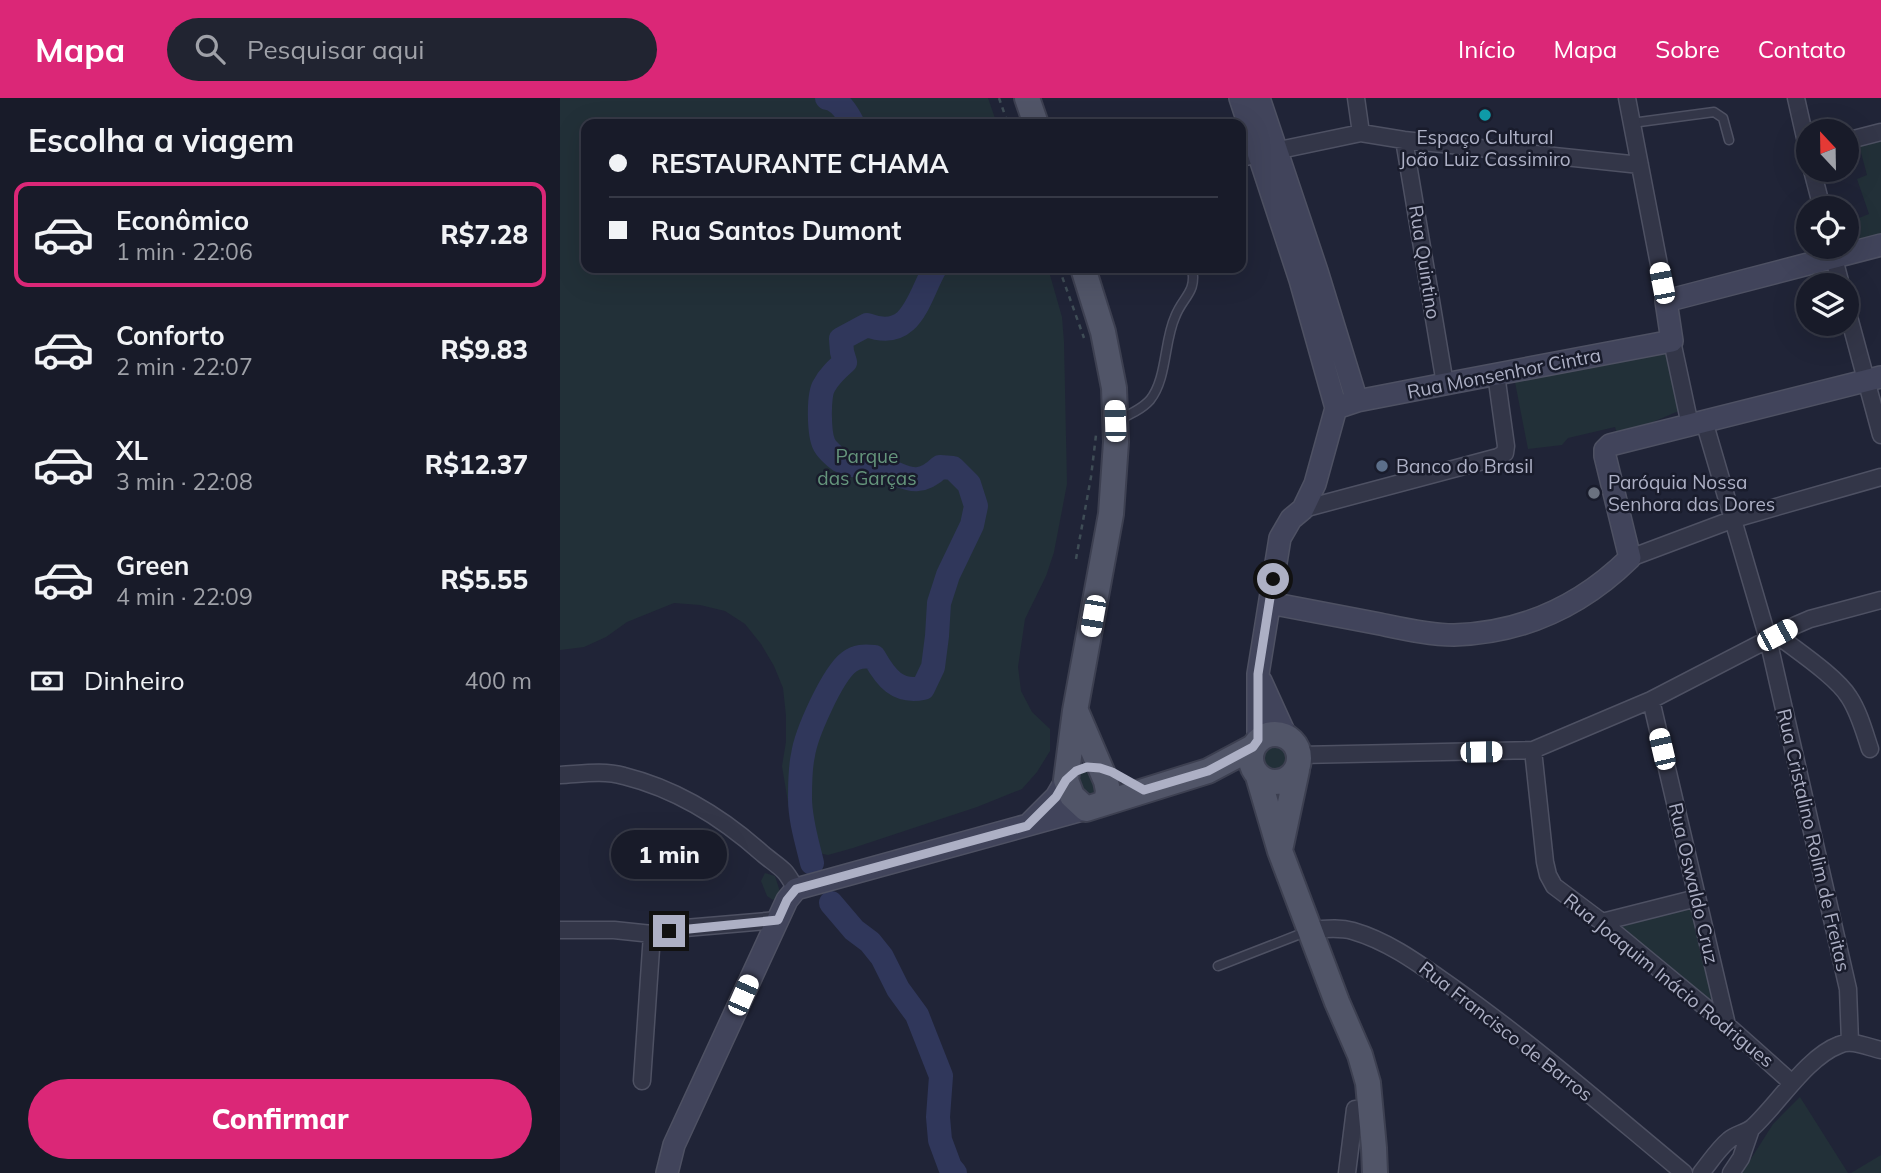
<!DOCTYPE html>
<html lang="pt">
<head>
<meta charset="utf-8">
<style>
  body { margin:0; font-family:Mulish,sans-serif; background:#212431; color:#f1f3f6; height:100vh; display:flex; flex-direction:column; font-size:26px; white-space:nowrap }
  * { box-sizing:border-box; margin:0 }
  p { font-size:23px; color:#9fa1a8 }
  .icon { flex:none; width:38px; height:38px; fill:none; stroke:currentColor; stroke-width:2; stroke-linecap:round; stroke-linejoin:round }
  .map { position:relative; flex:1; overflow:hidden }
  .drawer { display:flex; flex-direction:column; background:#181b29; width:560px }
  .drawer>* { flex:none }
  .top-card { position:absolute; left:21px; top:21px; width:665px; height:154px; border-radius:14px; box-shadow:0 7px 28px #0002,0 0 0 2px #363946; display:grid; align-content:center; height:154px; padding:0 28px; background:#181b29 }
  .needle { width:46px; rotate:338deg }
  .buttons { position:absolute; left:1236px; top:21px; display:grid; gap:14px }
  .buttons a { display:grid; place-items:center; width:63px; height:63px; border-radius:50%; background:#181b29; box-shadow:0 7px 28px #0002,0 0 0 2px #363946; font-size:35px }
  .end { position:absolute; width:32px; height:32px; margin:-16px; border:9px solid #adb0c5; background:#111; box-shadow:0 0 0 4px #111 }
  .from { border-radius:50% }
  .bubble { position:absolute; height:49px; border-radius:24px; background:#181b29; box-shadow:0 7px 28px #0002,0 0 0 2px #363946; font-size:23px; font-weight:800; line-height:49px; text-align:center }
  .car { position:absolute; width:21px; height:42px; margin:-21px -10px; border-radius:9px; box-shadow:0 0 5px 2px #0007; background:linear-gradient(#fff 24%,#345 0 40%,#fff 0 76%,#345 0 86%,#fff 0) }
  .top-card b { display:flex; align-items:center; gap:24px; height:66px; font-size:26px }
  .top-card b+b { border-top:2px solid #363946 }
  .top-card i { width:18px; height:18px; background:#f1f3f6 }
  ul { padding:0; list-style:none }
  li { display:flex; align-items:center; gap:21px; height:105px; margin:0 14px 10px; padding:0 14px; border:4px solid transparent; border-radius:14px }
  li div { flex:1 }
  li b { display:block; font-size:26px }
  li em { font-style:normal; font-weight:800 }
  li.current { border-color:#db2777 }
  li>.icon { width:63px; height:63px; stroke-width:1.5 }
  h2 { padding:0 28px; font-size:32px; line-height:84px }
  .pay { display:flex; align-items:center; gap:18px; height:77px; padding:0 28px; font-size:26px }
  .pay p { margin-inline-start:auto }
  .action { display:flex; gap:14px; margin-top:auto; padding:14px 28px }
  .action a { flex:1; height:80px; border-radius:42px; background:#db2777; color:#fff; font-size:28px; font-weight:800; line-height:80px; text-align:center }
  header { display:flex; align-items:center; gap:42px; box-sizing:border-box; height:98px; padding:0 35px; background:#db2777; color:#fff }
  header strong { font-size:33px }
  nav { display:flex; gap:38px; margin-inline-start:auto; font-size:24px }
  .search { width:490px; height:63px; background:#212431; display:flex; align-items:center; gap:18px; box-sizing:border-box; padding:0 24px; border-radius:38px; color:#9fa1a8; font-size:26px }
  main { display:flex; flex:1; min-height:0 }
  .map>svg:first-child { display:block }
  .green { fill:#223038 }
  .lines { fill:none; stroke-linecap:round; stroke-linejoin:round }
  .river { stroke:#30375b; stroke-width:24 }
  .lane-casing { stroke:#4e5163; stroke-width:11 }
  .street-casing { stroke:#4e5163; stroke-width:19 }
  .secondary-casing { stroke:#4e5163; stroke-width:24 }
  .primary-casing { stroke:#3d4051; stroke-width:28 }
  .path { stroke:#3f4d56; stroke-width:2.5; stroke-dasharray:5 5; stroke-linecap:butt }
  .lane { stroke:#333648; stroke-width:8 }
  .street { stroke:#333648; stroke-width:16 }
  .secondary { stroke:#41445b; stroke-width:21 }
  .primary { stroke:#515568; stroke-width:24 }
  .route { stroke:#adb0c5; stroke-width:9 }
  .culture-dot { fill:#0f9aa8; stroke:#191c2c; stroke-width:2.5 }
  .service-dot { fill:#5c6f8a; stroke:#191c2c; stroke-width:2.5 }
  .worship-dot { fill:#6b7280; stroke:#191c2c; stroke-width:2.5 }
  .labels { text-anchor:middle; stroke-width:5; stroke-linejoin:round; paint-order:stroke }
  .poi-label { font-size:19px; fill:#adb0c5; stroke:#191c2c; text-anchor:start }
  .street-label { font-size:19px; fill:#adb0c5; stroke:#191c2c }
  .park-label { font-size:19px; fill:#65957c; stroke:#191c2c }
</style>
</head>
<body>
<header>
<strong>Mapa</strong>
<div class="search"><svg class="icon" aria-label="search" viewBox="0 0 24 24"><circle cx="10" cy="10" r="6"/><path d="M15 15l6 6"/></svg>Pesquisar aqui</div>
<nav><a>Início</a><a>Mapa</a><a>Sobre</a><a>Contato</a></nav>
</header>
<main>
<section class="drawer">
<h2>Escolha a viagem</h2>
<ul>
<li class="current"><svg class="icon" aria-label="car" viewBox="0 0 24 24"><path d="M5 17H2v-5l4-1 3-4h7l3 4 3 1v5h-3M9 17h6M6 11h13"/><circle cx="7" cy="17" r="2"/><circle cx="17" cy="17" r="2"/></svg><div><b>Econômico</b><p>1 min · 22:06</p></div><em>R$7.28</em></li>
<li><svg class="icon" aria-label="car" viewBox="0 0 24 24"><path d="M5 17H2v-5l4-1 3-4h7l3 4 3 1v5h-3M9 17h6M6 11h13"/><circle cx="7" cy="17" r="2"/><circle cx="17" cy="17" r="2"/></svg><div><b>Conforto</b><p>2 min · 22:07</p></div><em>R$9.83</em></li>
<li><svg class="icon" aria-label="car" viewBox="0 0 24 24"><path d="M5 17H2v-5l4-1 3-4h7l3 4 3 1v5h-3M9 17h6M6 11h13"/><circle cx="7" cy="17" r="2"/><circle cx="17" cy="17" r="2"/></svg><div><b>XL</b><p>3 min · 22:08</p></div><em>R$12.37</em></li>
<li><svg class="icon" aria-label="car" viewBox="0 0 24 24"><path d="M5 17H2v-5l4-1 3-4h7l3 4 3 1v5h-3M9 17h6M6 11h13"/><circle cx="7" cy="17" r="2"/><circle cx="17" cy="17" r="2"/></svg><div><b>Green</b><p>4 min · 22:09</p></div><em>R$5.55</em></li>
</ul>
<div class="pay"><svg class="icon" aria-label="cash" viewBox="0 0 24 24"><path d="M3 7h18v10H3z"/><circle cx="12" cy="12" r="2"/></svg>Dinheiro<p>400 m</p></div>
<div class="action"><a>Confirmar</a></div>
</section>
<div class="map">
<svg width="1321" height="1075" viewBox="0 0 1321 1075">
  <rect width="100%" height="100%" fill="#202437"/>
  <path class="green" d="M0,0H428L437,26H26V170H488L502,219L504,244L507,386L494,454L486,478L465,521L458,569L461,593L472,614L490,631V653L477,674L462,691L417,709L293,750L268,757L239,751L232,728L222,668L226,644V618L223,590L214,568L201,546L185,526L165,513L140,507L114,505L67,524L46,539L24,549L0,552Z
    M1321,41V139L1286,148V125L1309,116L1297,81L1307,77L1299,47Z
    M1109,247L1121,312L1058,339L1055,329L1008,340L1002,347L968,351L954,279Z
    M698 661a14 14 0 1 1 28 0a14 14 0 1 1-28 0Z
    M526,674L530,675L537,690L532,696L525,698L514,682L519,676Z
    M205,775L215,778L221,797L213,802L207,798L201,783Z
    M1134,809L1154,899L1146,904L1063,835L1061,829Z
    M1240,999L1288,1075H1182L1213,1026Z
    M1321,1057V1075H1291Z"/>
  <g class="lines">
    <path class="river" d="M267,0C280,2 288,16 293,26
      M252,765C247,744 240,722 240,700C240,686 240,670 243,657C246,636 272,577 289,564C297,558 304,558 314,559C326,580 337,595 363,590L373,569L377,538L379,505L388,477L412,427L416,408L409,386L393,370L380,369C354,394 342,374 316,369C301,366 295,371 279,362C275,359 266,351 264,346C259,336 258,297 264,288C269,278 277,271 285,264L282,254L281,241L307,227C352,244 358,200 375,170
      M271,805L294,832L310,844L322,859L338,891L357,917L381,978L378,1019L380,1042L390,1069L395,1075"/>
    <defs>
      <path id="lane" d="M1072,25L1154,14L1163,20L1169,42
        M558,322C569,317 582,311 590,302C607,281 604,243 615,219C623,198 637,195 632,170
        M658,868L748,833"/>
      <path id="street" d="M796,0L801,35
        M1067,0L1106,203
        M1236,0L1248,53
        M844,42L885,286
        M1286,43L1321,34
        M681,60L801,35L844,42L1080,67
        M1252,72L1262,110
        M1271,149L1281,187
        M1286,208L1321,337
        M1112,243L1130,327
        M1144,323L1208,541L1288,891L1290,944
        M743,411L938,359L945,355L946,348L936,276
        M1070,460L1174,421L1321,379
        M1217,537C1236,552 1277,579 1289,599C1299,614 1304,633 1310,651
        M1091,602L1167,927
        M973,652L985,764L988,777L994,788L1042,824L1167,927L1232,985
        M740,657L973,652L1091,602L1236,527L1250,521L1321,502
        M0,677C21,676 43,672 64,678C116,691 164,721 203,756C210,762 218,767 224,773C229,778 232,785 236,791
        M1042,824L1137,800
        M0,832H54L92,836L125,830L218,822
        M751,832C765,831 779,829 793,833C831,844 863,869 895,891C975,948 1049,1013 1124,1075
        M82,983L92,836
        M787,1075L795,1011
        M1141,1075C1150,1064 1158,1051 1169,1042C1176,1036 1186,1035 1193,1029C1218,1006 1247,959 1279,947C1292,941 1307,949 1321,952
        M1171,1075L1181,1060L1191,1031"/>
      <path id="secondary" d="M680,0L740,182L776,310
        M699,0L757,173L797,303
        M776,310L797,303L885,286L1112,243L1106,203L1321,147
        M710,505C747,512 784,519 820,526C844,531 870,537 894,537C963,535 1021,508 1070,460L1045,358V352L1050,347L1321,279
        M701,583L726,638
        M698,642V576L720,440L731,421L743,411L755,386L776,310
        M471,724L496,699L506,682
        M107,1075L114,1047L227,802L236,791L526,711"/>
      <path id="primary" d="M467,0L476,26
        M523,170L543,234L554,290L556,344L551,416L515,613L506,682L512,698L526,711L648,673L693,649
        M516,613L546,683L548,693L546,704
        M691 660a24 24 0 1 1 48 0a24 24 0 1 1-48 0Z
        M698,678L720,753L777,904L800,957L808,985L814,1050L815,1075
        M720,752L737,672"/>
    </defs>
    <use href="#lane" class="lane-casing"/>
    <use href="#street" class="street-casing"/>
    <use href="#secondary" class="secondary-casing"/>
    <use href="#primary" class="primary-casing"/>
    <path class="path" d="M439,0L448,26
      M499,170L524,240
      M516,461L531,379L536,337"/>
    <use href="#lane" class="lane"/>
    <use href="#street" class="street"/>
    <use href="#secondary" class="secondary"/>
    <use href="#primary" class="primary"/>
  </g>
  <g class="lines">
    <path class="route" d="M109,833L218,822L227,802L236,791L467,728L496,699L506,682L516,673L527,669L540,670L552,674L584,692L648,673L693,649L698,642V576L713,481"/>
  </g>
  <circle class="culture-dot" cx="925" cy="17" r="7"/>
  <circle class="service-dot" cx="822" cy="368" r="7"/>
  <circle class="worship-dot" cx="1034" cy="395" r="7"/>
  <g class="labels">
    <g class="poi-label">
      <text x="925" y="46" text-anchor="middle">Espaço Cultural<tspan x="925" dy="22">João Luiz Cassimiro</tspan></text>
      <text x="836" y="375">Banco do Brasil</text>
      <text x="1048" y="391">Paróquia Nossa<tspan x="1048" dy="22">Senhora das Dores</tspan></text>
    </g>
    <g class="street-label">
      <text transform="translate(865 164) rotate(81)" y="7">Rua Quintino</text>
      <text transform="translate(944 275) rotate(-11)" y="7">Rua Monsenhor Cintra</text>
      <text transform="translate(1254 742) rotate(77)" y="7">Rua Cristalino Rolim de Freitas</text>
      <text transform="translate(1134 785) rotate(77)" y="7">Rua Oswaldo Cruz</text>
      <text transform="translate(1109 882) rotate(39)" y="7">Rua Joaquim Inácio Rodrigues</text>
      <text transform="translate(946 933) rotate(38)" y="7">Rua Francisco de Barros</text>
    </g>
    <g class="park-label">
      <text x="307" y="365">Parque<tspan x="307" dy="22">das Garças</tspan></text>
    </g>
  </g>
</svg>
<div class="buttons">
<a><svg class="needle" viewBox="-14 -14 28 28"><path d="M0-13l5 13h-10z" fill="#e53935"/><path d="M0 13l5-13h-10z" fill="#9fa1a8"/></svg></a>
<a><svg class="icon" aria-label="locate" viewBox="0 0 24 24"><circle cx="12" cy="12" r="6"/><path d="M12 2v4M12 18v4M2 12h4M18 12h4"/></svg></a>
<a><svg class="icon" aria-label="layers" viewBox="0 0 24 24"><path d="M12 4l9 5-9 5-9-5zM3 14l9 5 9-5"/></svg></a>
</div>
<i class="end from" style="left:713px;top:481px"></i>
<i class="end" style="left:109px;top:833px"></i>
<div class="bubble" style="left:51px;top:732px;width:116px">1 min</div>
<i class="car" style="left:1102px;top:185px;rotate:349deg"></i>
<i class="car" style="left:555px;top:323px;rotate:358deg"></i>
<i class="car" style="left:533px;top:518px;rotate:190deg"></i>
<i class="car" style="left:1217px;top:537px;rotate:62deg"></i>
<i class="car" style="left:1102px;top:651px;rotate:347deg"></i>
<i class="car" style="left:921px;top:654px;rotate:89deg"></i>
<i class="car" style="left:183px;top:897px;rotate:24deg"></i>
<div class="top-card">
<b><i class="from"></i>RESTAURANTE CHAMA</b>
<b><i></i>Rua Santos Dumont</b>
</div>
</div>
</main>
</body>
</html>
